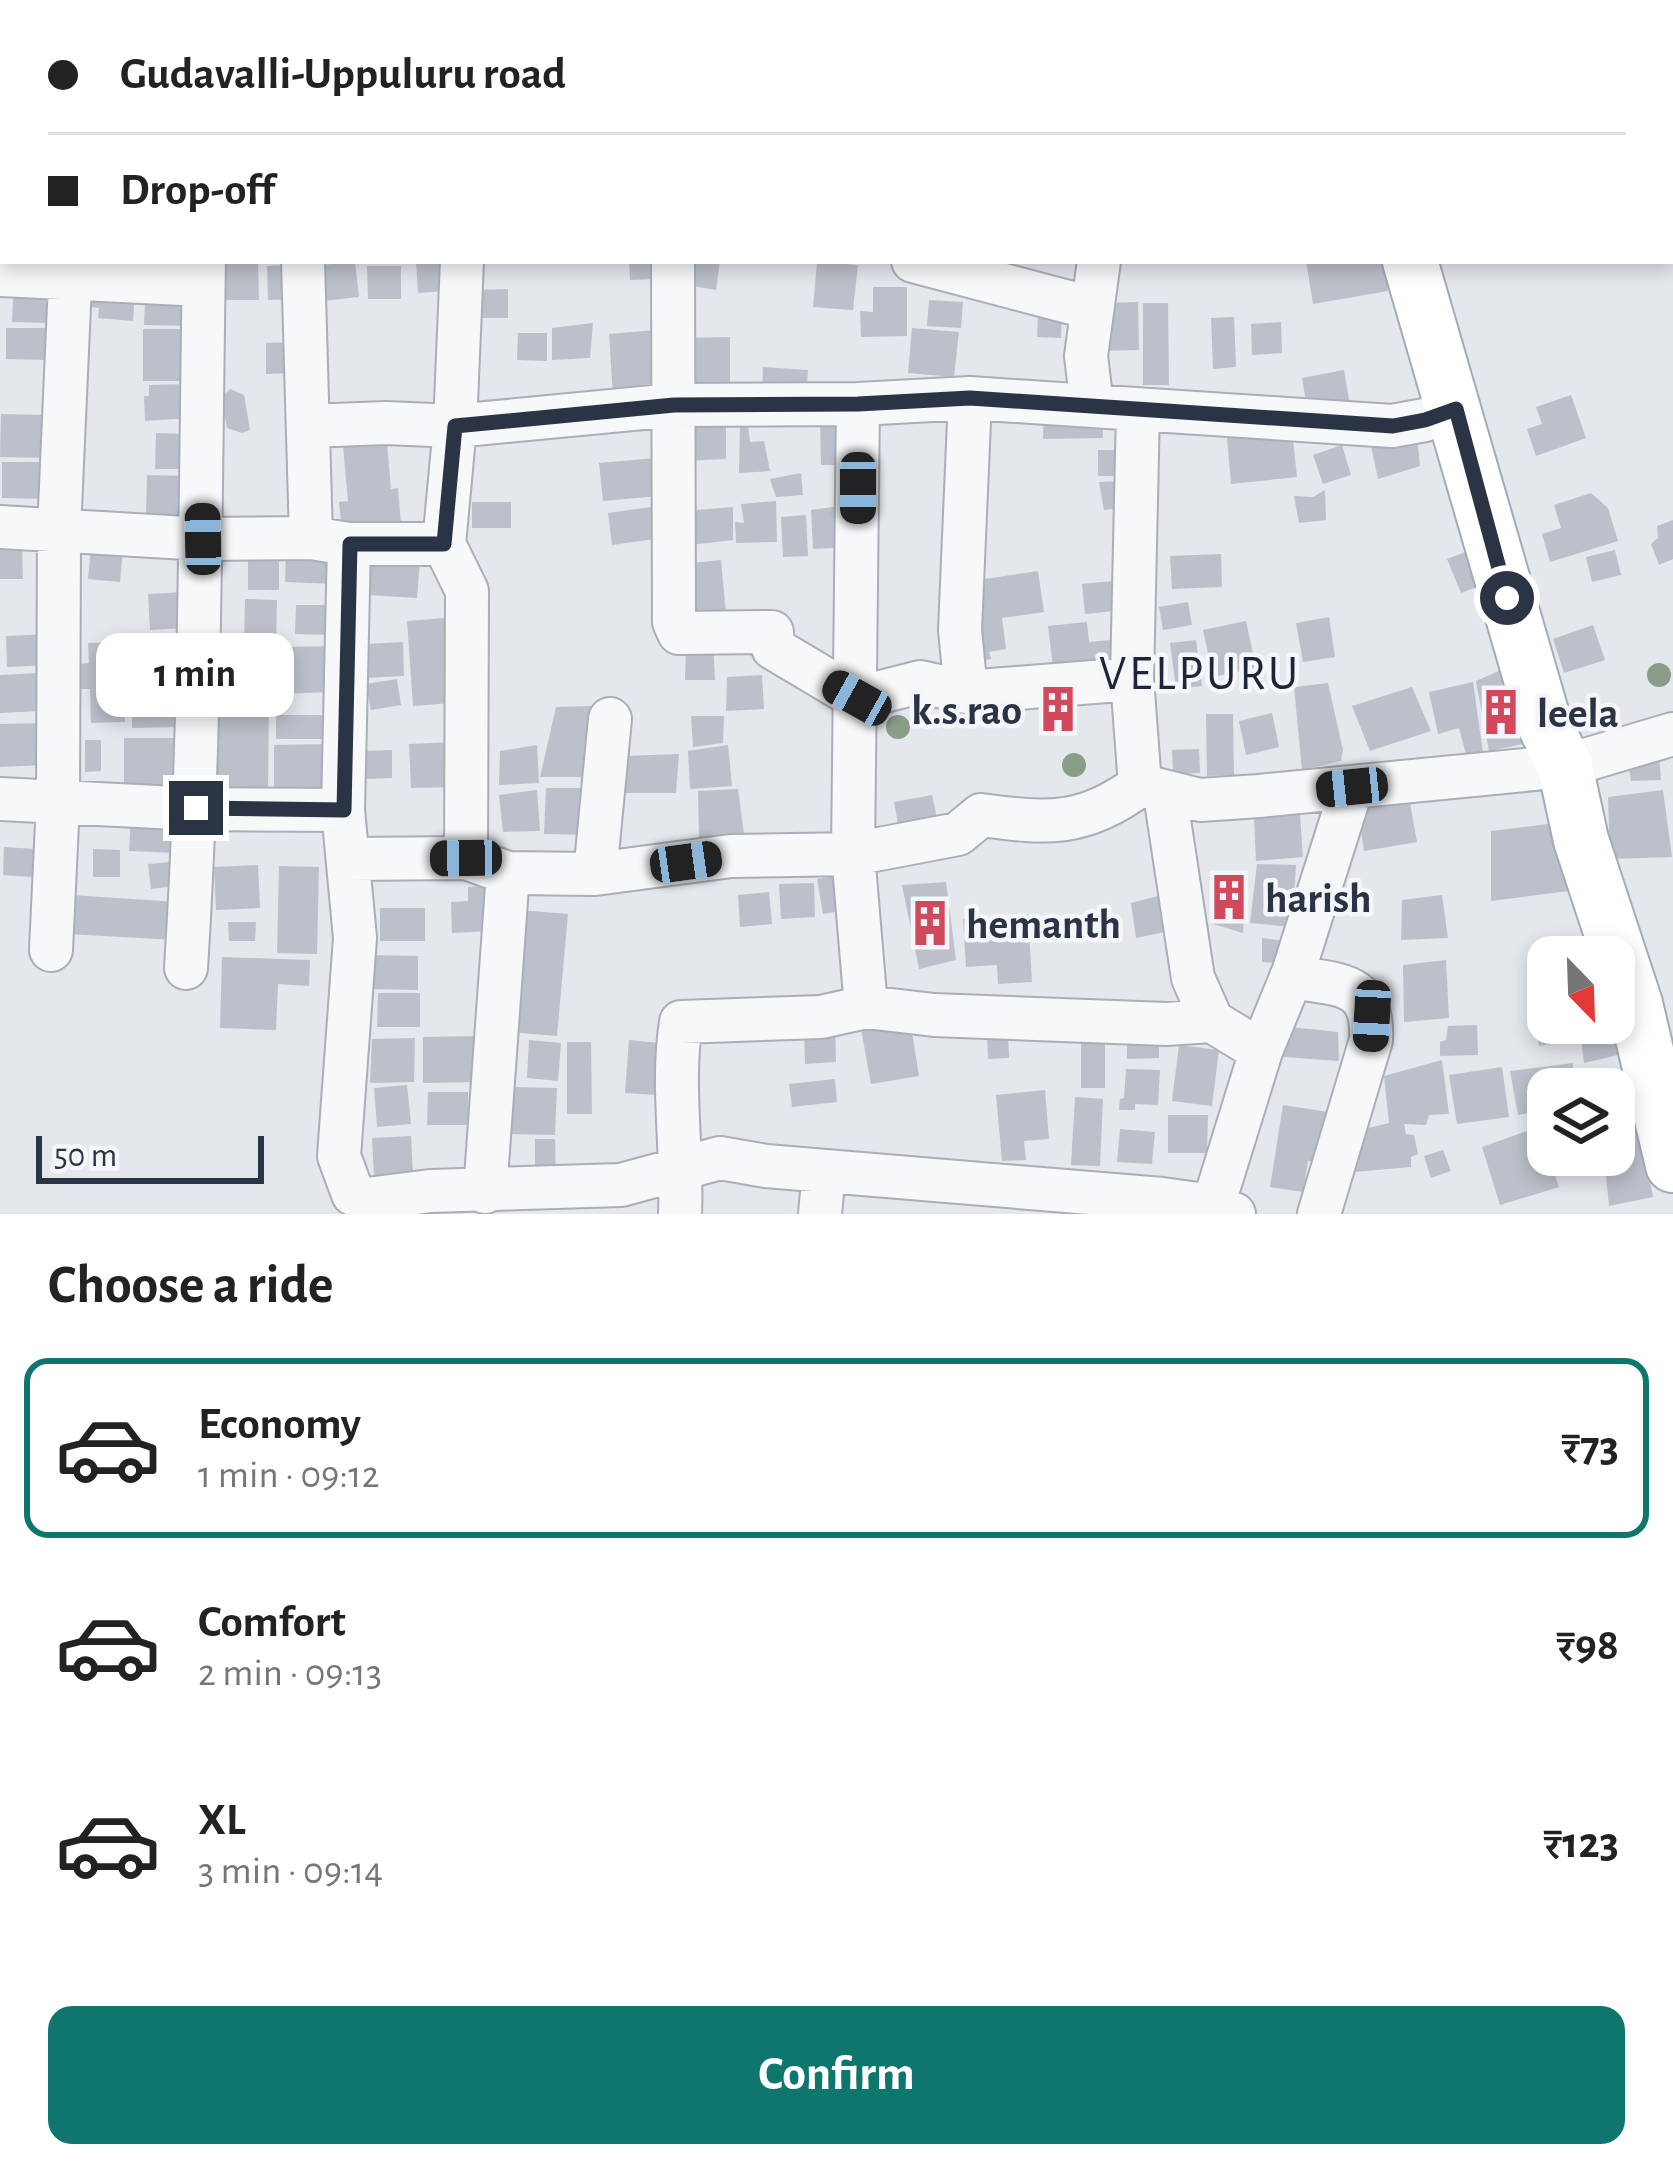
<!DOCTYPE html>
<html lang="en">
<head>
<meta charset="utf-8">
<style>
  body { margin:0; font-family:"Alegreya Sans",sans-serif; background:#f2f2f2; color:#222; height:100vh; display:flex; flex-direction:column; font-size:45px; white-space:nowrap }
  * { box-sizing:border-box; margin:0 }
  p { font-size:39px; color:#767676 }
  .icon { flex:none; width:66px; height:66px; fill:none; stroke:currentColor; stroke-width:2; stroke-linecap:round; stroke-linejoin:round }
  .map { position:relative; height:1214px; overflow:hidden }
  .drawer { display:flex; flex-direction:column; background:#fff; flex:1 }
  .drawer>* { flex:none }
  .top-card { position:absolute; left:0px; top:0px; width:1674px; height:264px; box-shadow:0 6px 18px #0003; display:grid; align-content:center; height:264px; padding:0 48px; background:#fff }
  .needle { width:78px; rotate:157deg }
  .tools { position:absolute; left:1527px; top:936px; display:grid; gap:24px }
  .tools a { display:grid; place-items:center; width:108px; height:108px; border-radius:24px; background:#fff; box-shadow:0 6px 18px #0003; font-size:60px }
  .scale { position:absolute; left:36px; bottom:30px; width:228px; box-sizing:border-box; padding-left:12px; border:6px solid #2b3445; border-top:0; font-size:33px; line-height:42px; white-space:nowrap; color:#2b3445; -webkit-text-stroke:9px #f4f6f9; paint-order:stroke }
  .end { position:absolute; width:54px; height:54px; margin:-27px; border:15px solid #2b3445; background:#fff; box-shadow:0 0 0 6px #fff }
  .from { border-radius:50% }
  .bubble { position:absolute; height:84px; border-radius:24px; background:#fff; box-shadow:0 6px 18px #0003; font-size:39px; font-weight:600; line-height:84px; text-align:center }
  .car { position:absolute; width:36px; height:72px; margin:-36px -18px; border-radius:15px; box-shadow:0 0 9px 3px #0007; background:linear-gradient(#222 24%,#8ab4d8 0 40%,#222 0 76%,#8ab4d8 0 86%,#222 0) }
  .top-card b { display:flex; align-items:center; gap:42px; height:114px; font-size:45px }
  .top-card b+b { border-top:3px solid #e0e0e0 }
  .top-card i { width:30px; height:30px; background:#222 }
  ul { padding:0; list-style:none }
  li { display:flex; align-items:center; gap:36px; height:180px; margin:0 24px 18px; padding:0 24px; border:6px solid transparent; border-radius:24px }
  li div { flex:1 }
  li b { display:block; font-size:45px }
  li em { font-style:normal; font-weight:600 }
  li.selected { border-color:#0f766e }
  li>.icon { width:108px; height:108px; stroke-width:1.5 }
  h2 { padding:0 48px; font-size:54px; line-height:144px }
  .action { display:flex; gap:24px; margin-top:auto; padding:24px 48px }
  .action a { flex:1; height:138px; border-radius:24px; background:#0f766e; color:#fff; font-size:48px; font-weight:600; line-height:138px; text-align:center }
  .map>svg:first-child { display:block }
  .building { fill:#bbc0ca }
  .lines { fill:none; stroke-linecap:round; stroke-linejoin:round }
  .minor-casing { stroke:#a9aeb7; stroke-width:46 }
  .major-casing { stroke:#a3abb8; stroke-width:58 }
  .minor { stroke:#f7f8fa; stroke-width:42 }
  .major { stroke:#fff; stroke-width:54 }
  .tree { fill:#899d89 }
  .route { stroke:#2b3445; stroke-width:15 }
  .labels { text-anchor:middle; stroke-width:9; stroke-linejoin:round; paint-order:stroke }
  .poi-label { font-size:42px; font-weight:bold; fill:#2b3445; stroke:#f4f6f9; text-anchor:start }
  .quarter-label { font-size:48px; letter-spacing:3px; fill:#1d2536; stroke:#f4f6f9 }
</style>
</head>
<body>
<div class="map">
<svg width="1673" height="1214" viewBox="0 0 1673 1214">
  <rect width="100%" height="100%" fill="#e4e7ec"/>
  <path class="building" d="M223,261H258L259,300H224Z
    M416,261H444L446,291L418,293Z
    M629,261H655L656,279L630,280Z
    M690,261H720L716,290L687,285Z
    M1306,261H1383L1388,291L1313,304Z
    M355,262L359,297L323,301L320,265Z
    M817,262L858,265L853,310L813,307Z
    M297,265L298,299L268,300L267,266Z
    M367,266H401V299H368Z
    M0,282L47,283L46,323L12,322L13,298H0Z
    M77,286L135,291L133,321L98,318L99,308L76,306Z
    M873,287H907V336L861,337L860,311L873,312Z
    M508,289V318H472V290Z
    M192,295L191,326L144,325L145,300Z
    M929,300L963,302L961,328L927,326Z
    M1138,302L1139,350L1101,351L1100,303Z
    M1143,303H1168L1169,385H1143Z
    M1038,312L1062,313L1061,338L1037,337Z
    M1234,317L1236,367L1213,369L1211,318Z
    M1281,322L1282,353L1252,355L1251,324Z
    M593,323L590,358L552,360V328Z
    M6,328H48L47,360L6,359Z
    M912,328L959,332L954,377L908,373Z
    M143,329H191L190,381H143Z
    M656,330L660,394L613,397L609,334Z
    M518,333H547V361L517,360Z
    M730,337V389L681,390V338Z
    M298,342V373L266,374V343Z
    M763,367L808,370L806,399L762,396Z
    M1344,370L1350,406L1308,413L1302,378Z
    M189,384L191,418L145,421L144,396H149V385Z
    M230,389L244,395L250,430L242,433L227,428L221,398Z
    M1571,395L1586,438L1536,456L1527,429L1542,424L1536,407Z
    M1044,413L1102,417L1103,438L1043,439Z
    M1,414L47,415V458L0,457Z
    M681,417L726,418V459L681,461Z
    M848,419L847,465H821L820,422Z
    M740,426H748L750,442L764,441L770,471L739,473Z
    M1416,426L1420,466L1378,479L1371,446L1375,430Z
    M386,431L391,489L398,488L401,524L342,530L339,502L348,501L342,435Z
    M1292,431L1297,477L1231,484L1227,438Z
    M156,433L189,434L188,469H155Z
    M1342,445L1351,475L1323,484L1313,455Z
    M1098,450H1130L1129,476H1098Z
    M656,458L659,496L603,501L599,463Z
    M2,462H48L47,499L2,498Z
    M801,473L803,495L776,497L770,479Z
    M147,475L187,476V516L146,515Z
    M1128,481L1131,507L1104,510L1099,482Z
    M1325,490L1326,520L1299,523L1294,496L1313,497Z
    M1591,493L1608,508L1618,541L1550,562L1542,534L1561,528L1554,505Z
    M776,501L777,542L736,543L735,522L744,523L741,504Z
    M472,502H511V528H472Z
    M848,505L851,547L813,549L811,510Z
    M658,506L662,538L612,545L608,513Z
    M733,507V540L690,545L685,511Z
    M806,515L808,556L783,557L781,517Z
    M1673,520V559L1659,565L1651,544L1658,538L1657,526Z
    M0,542H22L23,579H0Z
    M91,547L123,550L120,582L88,579Z
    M286,548L335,550L334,584L285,582Z
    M1476,548L1489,582L1461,593L1447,559Z
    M1615,550L1621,575L1592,582L1586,557Z
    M1221,554L1222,587L1172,589L1170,556Z
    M248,557H279V590H248Z
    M369,557L420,560L417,598L367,595Z
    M721,560L726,614L681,617V564Z
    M1038,571L1044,612L1002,618L1006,649L989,652L991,659L973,662L967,624L983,621L978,580Z
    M1112,581L1115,611L1085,614L1082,584Z
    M185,592L187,628L150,630L148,594Z
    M245,599L277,600L276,642H244Z
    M1188,602L1192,625L1163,630L1159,607Z
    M296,605H333V635L295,634Z
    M458,617L464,702L413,706L407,621Z
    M1329,617L1335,657L1303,662L1296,623Z
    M1246,621L1256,668L1213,677L1203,630Z
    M1087,622L1089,642L1110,640L1112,661L1053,667L1048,626Z
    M1593,625L1605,660L1564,673L1553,639Z
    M50,634L51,665L7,667L6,636Z
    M1196,640L1202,686L1176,689L1170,643Z
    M122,642L125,722L91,723L90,689H80L79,664L89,663L88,643Z
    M403,642L404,676L364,678V644Z
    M713,642L715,680H685L686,646Z
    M142,643H184L183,682L142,681Z
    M331,646L332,692L276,694L275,666L285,665V647Z
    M244,652H272V685H242Z
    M1508,667L1528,743L1489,751L1476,681Z
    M39,673L40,711L0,713V675Z
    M762,675L764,709L726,711L727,677Z
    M397,679L401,705L371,710L366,684Z
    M1473,682L1483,753L1467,758L1459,728L1438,734L1429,692Z
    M1328,683L1343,750L1341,761L1302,770L1294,687Z
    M1412,687L1431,731L1370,751L1352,706Z
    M132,688H181L182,727L132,728Z
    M1074,697L1073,721L1047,725L1038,698Z
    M217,702H269L268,794H216Z
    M591,706L590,777H540L556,707Z
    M1272,713L1279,747L1246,755L1239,721Z
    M1206,714H1233L1234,775L1207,776Z
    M276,715H329V739H276Z
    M691,716H724L723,743L693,747Z
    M44,723L45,765L0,767V724Z
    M124,738H185V794L124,795Z
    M85,740H101V771L85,772Z
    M457,742L458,787L411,788L409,744Z
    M1658,742L1661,780L1631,781L1627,753Z
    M329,744V796L274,797V745Z
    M537,745L539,783L499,785L500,751Z
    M728,745L732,786L690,789L688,751Z
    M1199,749L1200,773L1173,774L1172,750Z
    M392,750V778L365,779L363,751Z
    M679,754L676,793H625V756Z
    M546,788H593L591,835L544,834Z
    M738,789L744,834L699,839L698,791Z
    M537,790L540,831L503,832L499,795Z
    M1663,790L1672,857L1610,859L1608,797Z
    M932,795L939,827L900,835L894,802Z
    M1409,797L1417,842L1364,851L1357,806Z
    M131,814L170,816L169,829H178L177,853L129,851Z
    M1300,814L1303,857L1256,861L1254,817Z
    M1549,817L1564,836L1569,891L1491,901V831L1548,824Z
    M4,847L35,849L33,877L3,875Z
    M93,849L120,850V877H93Z
    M172,862L174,886L151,889L148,864Z
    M1257,864L1296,865L1292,927L1250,923Z
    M258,865L260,908L216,910L214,867Z
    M279,866L319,867L317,954L277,953Z
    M1214,871L1247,872L1243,933L1210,923Z
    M847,874L852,909L823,914L817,879Z
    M946,882L956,960L919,969L902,885Z
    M814,883L815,917L781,919L779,884Z
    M493,886L490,931L452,933L451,902L468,901V887Z
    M769,892L772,924L740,927L738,895Z
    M71,895L178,902L175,940L68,934Z
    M1162,895L1170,931L1136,938L1131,903Z
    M1442,895L1448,938L1401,940L1402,900Z
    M380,908H425V941H380Z
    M520,910L568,914L557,1036L509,1032Z
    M1028,914L1032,982L998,984L997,965L966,967L963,919Z
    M228,922H256L255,941H229Z
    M1262,938L1286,941L1284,963L1262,962Z
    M371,955L418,956V990L371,989Z
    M222,957L310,960L309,986L278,984L276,1030L220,1028Z
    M1446,960L1449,1018L1404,1022L1403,965Z
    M378,993H420V1027H377Z
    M1548,997V1023H1560L1562,1042L1539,1046L1532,1001Z
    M910,1020L919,1076L871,1084L861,1029Z
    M835,1022L836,1062L805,1064L804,1023Z
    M1579,1023H1614L1626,1053L1584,1063Z
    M1477,1025L1478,1055L1440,1056V1042L1446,1040L1448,1026Z
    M1290,1027L1338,1032L1339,1061L1283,1057Z
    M1081,1029H1105V1088H1081Z
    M1127,1031H1159V1058L1127,1059Z
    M1008,1033L1009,1058L988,1059L987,1034Z
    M476,1036V1082L423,1083V1037Z
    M415,1038L414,1082L370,1083L372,1039Z
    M529,1040L561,1043L558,1081L527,1078Z
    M629,1040L660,1043L656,1095L625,1093Z
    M567,1042H591L592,1114H567Z
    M1179,1045L1219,1050L1212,1106L1172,1101Z
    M1442,1060L1449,1114L1429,1115L1426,1125L1404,1124L1406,1134L1414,1135L1418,1154L1411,1157V1167L1342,1173L1348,1133L1389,1123L1384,1076Z
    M1573,1063L1574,1089H1548V1109L1518,1115L1510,1071Z
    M1502,1067L1509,1117L1457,1124L1449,1075Z
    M1126,1069L1160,1070L1158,1105L1135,1104V1110H1119L1120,1099L1124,1098Z
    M835,1079L837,1102L792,1107L789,1084Z
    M407,1085L411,1124L377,1127L374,1088Z
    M512,1087L557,1088L555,1135L510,1134Z
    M1045,1090L1049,1139L1024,1141L1026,1160L1002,1161L996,1095Z
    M428,1092H468V1125H427Z
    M1075,1097L1103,1099L1100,1166L1071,1165Z
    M1283,1105L1328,1112L1320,1162L1308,1161L1303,1192L1270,1187Z
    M1168,1115H1208L1207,1153H1168Z
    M1538,1127L1559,1187L1500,1205L1482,1147Z
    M1640,1128L1653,1197L1609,1206L1604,1155H1614V1132Z
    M1120,1129L1155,1132L1152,1164L1117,1162Z
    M411,1136L413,1175L374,1178L372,1138Z
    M535,1139H555L556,1178H535Z
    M1443,1150L1451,1171L1431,1178L1424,1156Z"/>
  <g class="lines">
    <defs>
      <path id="minor" d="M1082,0V3
        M1199,0V3
        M0,5L3,6
        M1671,49H1673
        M303,261L311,538
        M673,261L674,622L679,633L772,632L773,648L857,698L920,682L966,692L1132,679
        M913,261L1091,308
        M0,275L203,285
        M858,404L853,854L866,1007
        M1092,406L1086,356L1099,261
        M1138,410L1132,679L1140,785L1200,800L1259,796L1565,766L1673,734
        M308,426L386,423L455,426L674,405L858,404L970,398L1392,426L1425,420L1456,409
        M0,527L203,539L311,538L349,544H444L467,591L466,858
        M349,544L343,810L355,938L339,1156L353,1194L367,1199L430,1191L621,1185L720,1158L766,1166L1162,1199L1213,1206L1234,1214
        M444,544L455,426L462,261
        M966,692L960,630L970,398
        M1165,794L1193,978L1212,1021
        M0,799L196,809L343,810
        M349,859L466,858L508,873L595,874L731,856L853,854L958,834L981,815C1047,824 1084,827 1140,785
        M595,874L610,719
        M51,950L58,802L59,531L71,261
        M186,968C201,732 200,497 204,261
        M1291,977C1339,985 1374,981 1371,1040L1319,1214
        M485,1192L508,873
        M1213,1206L1261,1051L1293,973L1352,787
        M680,1214C683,1150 671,1085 681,1022L821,1017L866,1007L934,1015L1166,1024L1212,1021L1261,1051
        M820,1214L824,1171"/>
      <path id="major" d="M935,0L937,3
        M1410,261L1544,723L1565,766L1581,840L1635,1004L1673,1165"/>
    </defs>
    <use href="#minor" class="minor-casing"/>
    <use href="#major" class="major-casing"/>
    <use href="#minor" class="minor"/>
    <use href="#major" class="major"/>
  </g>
  <g class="tree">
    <circle cx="1659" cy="675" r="12"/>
    <circle cx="898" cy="727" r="12"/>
    <circle cx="1074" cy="765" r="12"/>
  </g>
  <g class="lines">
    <path class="route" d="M196,808L344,810L350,544H444L455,426L674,405L858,404L970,398L1393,426L1425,420L1456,409L1507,598"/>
  </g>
  <defs>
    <symbol id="building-bare" viewBox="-9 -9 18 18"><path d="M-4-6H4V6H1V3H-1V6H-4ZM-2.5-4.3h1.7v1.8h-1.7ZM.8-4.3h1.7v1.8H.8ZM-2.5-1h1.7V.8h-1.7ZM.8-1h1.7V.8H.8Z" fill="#d1495b" stroke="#f4f6f9" stroke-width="2.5" paint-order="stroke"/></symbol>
  </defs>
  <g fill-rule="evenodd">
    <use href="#building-bare" x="1025" y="676" width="66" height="66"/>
    <use href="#building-bare" x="1468" y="679" width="66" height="66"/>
    <use href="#building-bare" x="1196" y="864" width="66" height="66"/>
    <use href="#building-bare" x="897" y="890" width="66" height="66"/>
  </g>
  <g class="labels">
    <g class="poi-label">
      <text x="1022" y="724" text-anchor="end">k.s.rao</text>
      <text x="1537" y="727">leela</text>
      <text x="1265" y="912">harish</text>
      <text x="966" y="938">hemanth</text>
    </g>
    <g class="quarter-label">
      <text x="1200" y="689">VELPURU</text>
    </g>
  </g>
</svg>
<div class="tools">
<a><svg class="needle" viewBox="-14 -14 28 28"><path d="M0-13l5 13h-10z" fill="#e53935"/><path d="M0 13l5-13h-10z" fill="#767676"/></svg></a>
<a><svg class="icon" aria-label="layers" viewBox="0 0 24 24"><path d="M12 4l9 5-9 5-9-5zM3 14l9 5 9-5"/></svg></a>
</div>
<div class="scale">50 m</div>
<i class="end from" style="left:1507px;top:598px"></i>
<i class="end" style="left:196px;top:808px"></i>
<div class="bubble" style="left:96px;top:633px;width:198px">1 min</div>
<i class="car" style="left:858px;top:488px;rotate:180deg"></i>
<i class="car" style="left:203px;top:539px;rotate:359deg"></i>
<i class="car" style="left:857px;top:698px;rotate:299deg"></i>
<i class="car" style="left:1352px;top:787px;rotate:264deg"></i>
<i class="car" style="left:466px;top:858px;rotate:269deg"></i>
<i class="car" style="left:686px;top:862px;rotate:82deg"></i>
<i class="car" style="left:1372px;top:1016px;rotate:183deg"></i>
<div class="top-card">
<b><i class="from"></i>Gudavalli-Uppuluru road</b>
<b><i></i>Drop-off</b>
</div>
</div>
<section class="drawer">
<h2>Choose a ride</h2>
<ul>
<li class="selected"><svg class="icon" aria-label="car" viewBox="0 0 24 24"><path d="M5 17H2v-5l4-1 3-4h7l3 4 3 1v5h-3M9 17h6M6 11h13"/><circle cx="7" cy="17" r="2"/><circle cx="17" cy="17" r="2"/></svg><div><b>Economy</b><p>1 min · 09:12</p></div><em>₹73</em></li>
<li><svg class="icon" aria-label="car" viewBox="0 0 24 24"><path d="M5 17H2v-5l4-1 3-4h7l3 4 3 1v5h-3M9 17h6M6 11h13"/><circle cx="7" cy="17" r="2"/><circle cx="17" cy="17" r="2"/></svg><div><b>Comfort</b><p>2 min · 09:13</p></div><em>₹98</em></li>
<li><svg class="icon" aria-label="car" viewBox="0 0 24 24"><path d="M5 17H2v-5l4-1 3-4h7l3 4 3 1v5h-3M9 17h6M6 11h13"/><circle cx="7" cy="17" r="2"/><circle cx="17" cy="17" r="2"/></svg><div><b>XL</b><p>3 min · 09:14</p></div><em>₹123</em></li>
</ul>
<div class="action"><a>Confirm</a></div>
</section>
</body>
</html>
